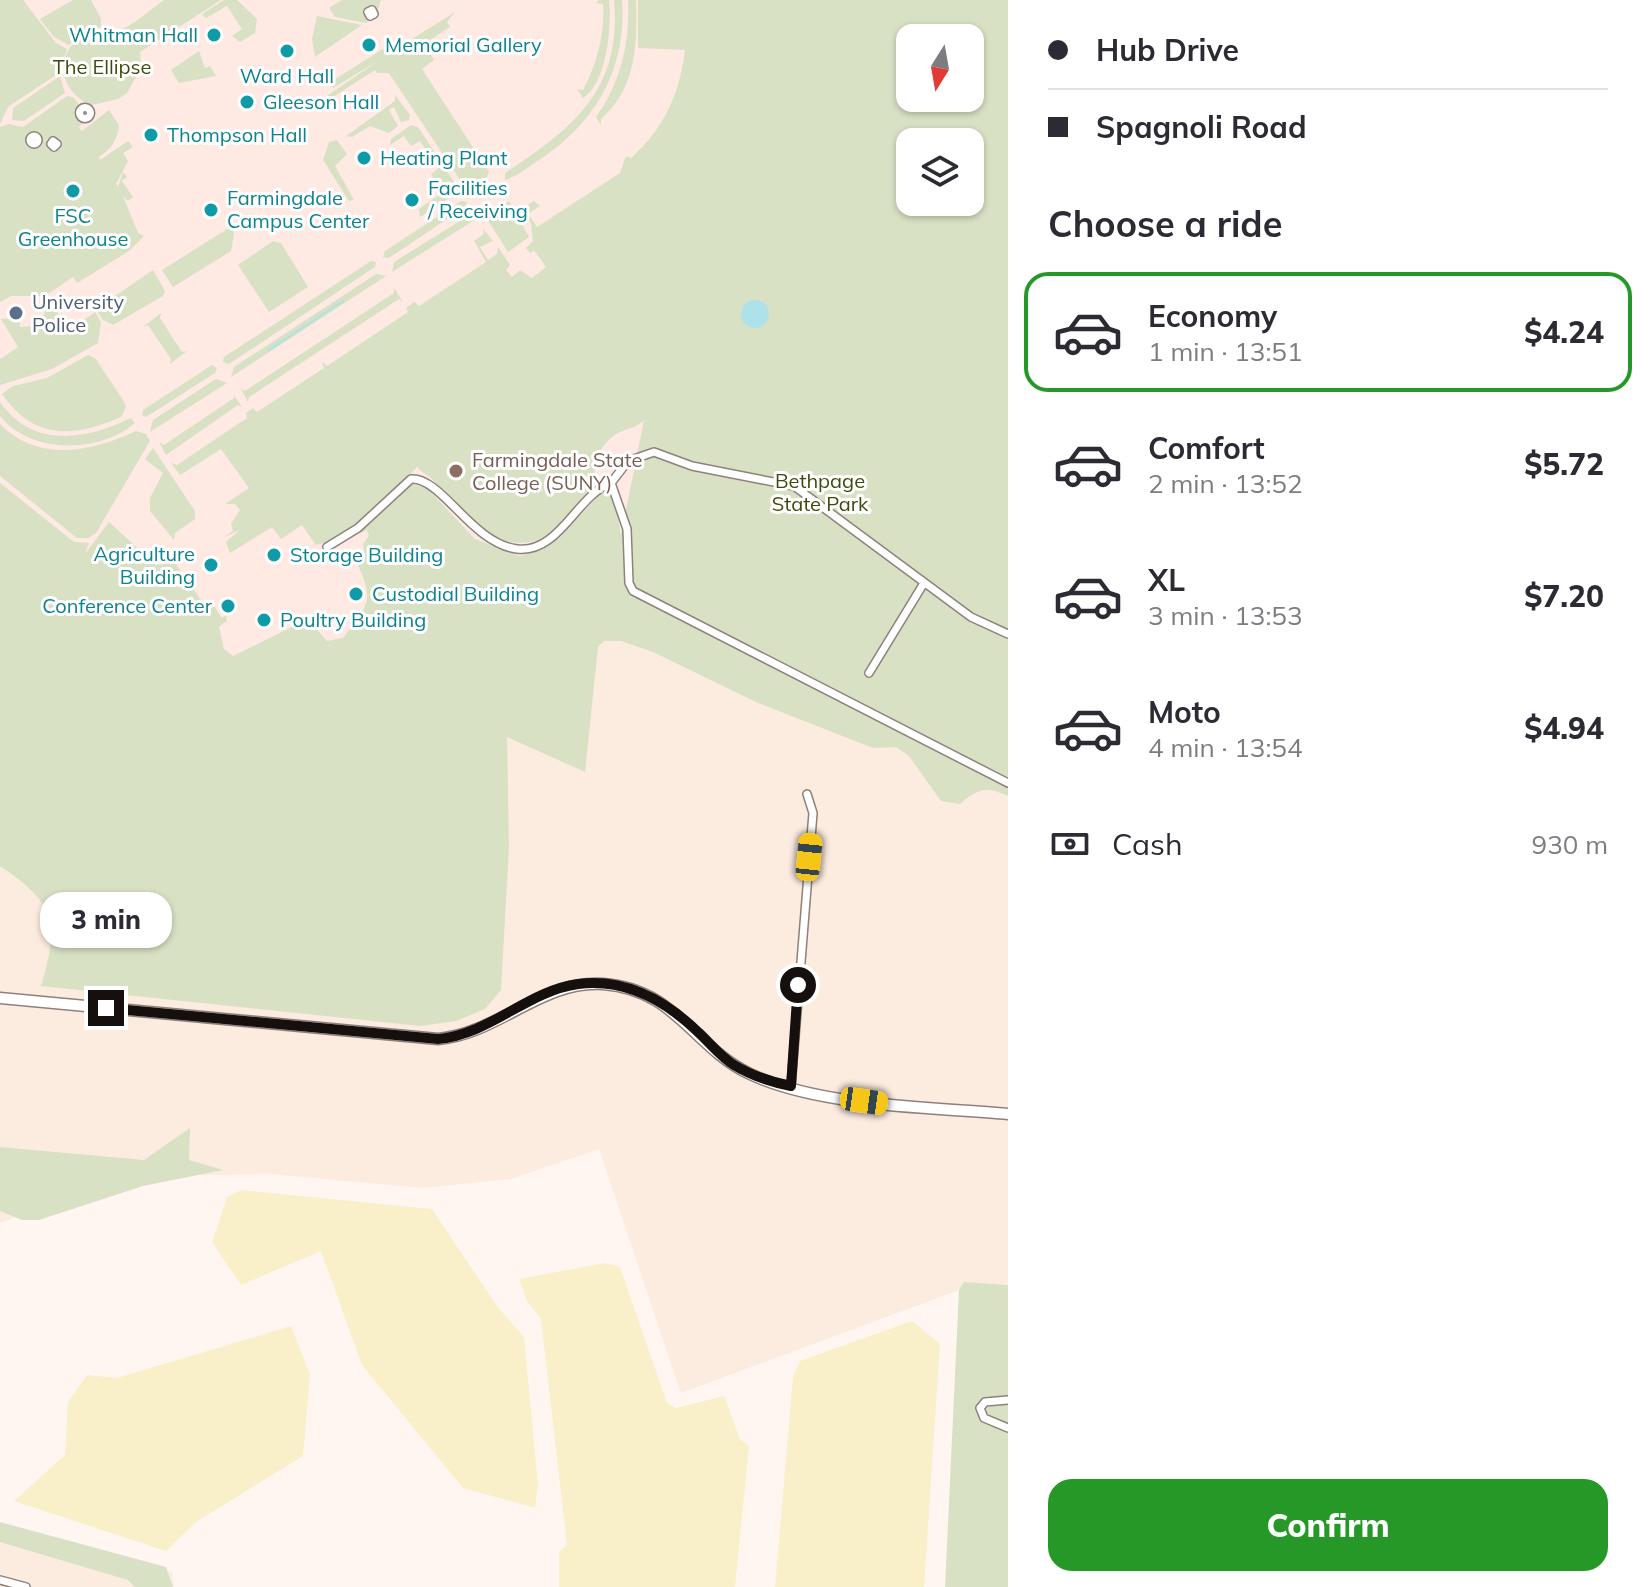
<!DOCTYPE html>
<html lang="en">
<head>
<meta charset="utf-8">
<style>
  body { margin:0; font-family:Mulish,sans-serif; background:#f2f2f3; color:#2b2b33; height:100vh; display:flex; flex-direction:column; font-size:30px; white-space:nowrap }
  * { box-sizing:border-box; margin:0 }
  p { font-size:26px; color:#7c7c81 }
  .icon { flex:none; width:44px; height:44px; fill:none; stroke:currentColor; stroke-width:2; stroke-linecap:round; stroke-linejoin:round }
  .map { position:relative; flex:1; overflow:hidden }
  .drawer { display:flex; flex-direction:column; background:#fff; width:640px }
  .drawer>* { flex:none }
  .hud { display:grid; align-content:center; height:176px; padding:0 40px; background:#fff }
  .needle { width:52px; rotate:191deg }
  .controls { position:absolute; left:896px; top:24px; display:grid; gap:16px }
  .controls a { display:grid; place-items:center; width:88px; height:88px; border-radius:16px; background:#fff; box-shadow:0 2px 6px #0004; font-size:40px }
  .end { position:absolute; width:36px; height:36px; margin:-18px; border:10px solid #15100e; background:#fff; box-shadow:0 0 0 4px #fff }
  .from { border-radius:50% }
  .bubble { position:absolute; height:56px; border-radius:24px; background:#fff; box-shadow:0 2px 6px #0004; font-size:26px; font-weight:800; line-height:56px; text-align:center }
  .car { position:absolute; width:24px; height:48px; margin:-24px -12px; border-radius:10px; box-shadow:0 0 6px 2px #0007; background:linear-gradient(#f5c518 24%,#345 0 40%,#f5c518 0 76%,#345 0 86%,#f5c518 0) }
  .hud b { display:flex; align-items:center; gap:28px; height:76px; font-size:30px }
  .hud b+b { border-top:2px solid #e1e1e2 }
  .hud i { width:20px; height:20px; background:#2b2b33 }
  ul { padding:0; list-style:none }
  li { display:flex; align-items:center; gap:24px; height:120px; margin:0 16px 12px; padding:0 24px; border:4px solid transparent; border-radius:24px }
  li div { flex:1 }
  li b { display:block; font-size:30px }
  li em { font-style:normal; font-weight:800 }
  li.active { border-color:#269827 }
  li>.icon { width:72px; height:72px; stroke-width:1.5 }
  h2 { padding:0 40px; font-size:36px; line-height:96px }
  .pay { display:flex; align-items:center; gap:20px; height:88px; padding:0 40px; font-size:30px }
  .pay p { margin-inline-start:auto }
  .cta { display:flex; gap:16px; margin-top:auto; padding:16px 40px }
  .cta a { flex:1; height:92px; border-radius:24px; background:#269827; color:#fff; font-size:32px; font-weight:800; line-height:92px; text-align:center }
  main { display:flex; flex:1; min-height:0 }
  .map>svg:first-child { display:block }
  .industrial { fill:#fcebdf }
  .education { fill:#fee9e3 }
  .green { fill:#d8e1c4; fill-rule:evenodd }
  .sand { fill:#f9efc9 }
  .water { fill:#aee2eb }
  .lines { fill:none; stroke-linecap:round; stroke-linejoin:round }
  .stream { stroke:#aee2eb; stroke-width:2 }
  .street-casing { stroke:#8e817a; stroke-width:10 }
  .secondary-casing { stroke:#8e817a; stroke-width:13 }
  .street { stroke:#fff; stroke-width:7 }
  .secondary { stroke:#fff; stroke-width:10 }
  .route { stroke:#15100e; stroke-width:10 }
  .culture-dot { fill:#0f9aa8; stroke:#fff; stroke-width:3 }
  .service-dot { fill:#5c6f8a; stroke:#fff; stroke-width:3 }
  .education-dot { fill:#8d6e63; stroke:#fff; stroke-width:3 }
  .labels { text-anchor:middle; stroke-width:6; stroke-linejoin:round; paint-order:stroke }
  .culture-label { font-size:20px; fill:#0d838f; stroke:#fff; text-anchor:start }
  .park-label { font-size:20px; fill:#3d4a0b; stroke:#fff }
  .service-label { font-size:20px; fill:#4e5e75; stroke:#fff; text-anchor:start }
  .education-label { font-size:20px; fill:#785e54; stroke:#fff; text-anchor:start }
</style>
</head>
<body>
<main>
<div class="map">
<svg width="1008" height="1587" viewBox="0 0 1008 1587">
  <rect width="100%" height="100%" fill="#fff6f2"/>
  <path class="industrial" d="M610,597L1008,796V1289L959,1290L681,1393L599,1149L511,1179L423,1188L268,1174L159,1176L38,1208L0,1223V829Z
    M0,1523L172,1572L174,1587H0Z"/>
  <path class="education" d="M0,0H953L970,38H910V98L898,141L1008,796L610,597L0,829Z"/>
  <path class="green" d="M0,0H23L56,43L67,49L59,73L8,107L0,124Z
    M73,0H91L101,19V27L80,35L69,45L54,37L40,19Z
    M164,0H221L140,52L141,68L127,93L118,99L83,107L80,103L85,102C61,88 54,57 79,39C91,30 104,34 116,31C131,28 151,9 164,0Z
    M224,0H237L257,19L255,33L240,42L232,36L242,29L227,6L206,18L202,14Z
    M342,0H381L376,17L366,23L335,17L329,8Z
    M599,0H609C612,25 607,84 583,98L577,89L583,90C597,63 605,34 603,4L596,3Z
    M614,0H622C627,67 597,121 542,158C531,165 518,176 505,180V173C573,128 622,90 614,0Z
    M628,0H636C637,45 637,87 601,119V125L596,117C621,82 630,43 628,0Z
    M638,0H1008V796C987,786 978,788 960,804L941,801L909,756L896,747L873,748L758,703L653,652L621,641H604L598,647L585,772L507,737L509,847L501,990L485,1009L456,1021L420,1026L41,986C60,922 56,904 0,866V483L74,542L89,543L85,554L109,522L156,565L175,563L204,604L214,606L222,618L226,615L227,621L219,627L224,649L233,656L302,622L311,623L327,641L343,638C369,604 375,601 356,561L365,556L363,544L369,536L367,530L348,538L406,485L425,486L475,539L520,556L542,548L577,519L604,490L615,499L621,535L644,420C636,428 629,428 620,432C601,441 591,464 596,483C580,501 567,524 546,536C511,556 475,528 451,502C444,495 439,485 431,478C426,474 421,472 417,467C390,495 356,538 316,545L302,525L281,539L272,527L230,553L226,542L240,530L224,537L233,531L231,524L240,510L235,504H225L249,488L221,449L180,475L171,463L177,465L247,418L246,413L253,408L257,412L324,368L322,362L327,366L408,312L406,308L414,302L419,306L486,262L474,241L484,234L483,229L493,241L480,247L488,260L497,254L498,247L510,265L506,270L512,277L520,270L532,278L546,267L534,250L530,253L526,248L533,241L531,223L520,205L524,207L534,201L540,206L528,214L537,227L620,173L626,156L631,158C664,129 680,93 685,50L638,48ZM910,38H970V98H910ZM910,142H970V202H910Z
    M455,12L447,22L450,27L425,43L434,60L422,69L489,172L487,177L471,187L464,186L389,73H377L375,70L316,108L314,105L379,60L333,88L329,83L389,45L393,51Z
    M317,16L362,25L315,57L312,39Z
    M199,51L205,68L210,66L216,76L179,83L171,70Z
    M60,76L65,93L24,121L12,120L13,108Z
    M395,95L410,115L409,120L401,122L394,107L389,110L398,126L389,133L370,126L352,137L346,136L395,101Z
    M67,96L73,97L80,106L79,117H88L79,127L82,131L109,110L119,125C117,141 112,148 99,157L100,160L128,141L133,147L123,153L128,161L116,184L118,187L123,172L127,177L122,181L133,197L128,201L123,196L138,233L144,236L129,251L77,283L73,277L45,296H11L0,302V127L9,124L23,127Z
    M411,125L418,127L460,191L420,217L419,209L443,192L431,174L438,169L431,158L422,160L429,155L420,141L411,146L404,136L390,145L391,139Z
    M337,140L347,154L335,166L354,200L349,201L323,160L329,142Z
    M461,201L467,202L465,207L389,258L383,257L385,251Z
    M509,201L529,237L508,252L485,216Z
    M471,214L476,219L392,272L394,262Z
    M232,226L234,234L231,251L173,287L162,270Z
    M273,241L281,243L308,287L269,312L238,265Z
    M371,261L376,262L375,267L229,364L223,362L224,357Z
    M153,270L165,291L163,296L113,325L103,320L96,309Z
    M376,274L386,276L231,377L234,367Z
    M394,288L403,302L399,299L249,397L248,402L241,389L245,391L394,293Z
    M45,309L55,310L70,330L95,312L101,322L98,343L52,369L0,385V359L18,347L1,319L19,318L20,327L37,326V315H44Z
    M161,313L160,318L182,352L187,351L170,364L171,359L148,325L143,327Z
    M88,355L95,358L123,400L126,407L121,417C73,438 34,440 2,394L13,386L47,378Z
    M212,365L217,368L215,373L146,417L142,415L143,410Z
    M216,379L227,383L150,432L153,420Z
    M233,394L242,407L238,405L166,455L159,442L164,445L234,398Z
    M0,402C33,449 85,440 131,418L135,423C99,454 30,454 0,416Z
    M0,424C38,463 92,452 136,431L146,434L150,441L96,533L88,538H77L0,476Z
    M153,448L195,511V519L175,533L174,540L150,511V498L163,473L145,459Z
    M190,1128L189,1160L223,1170L143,1186L39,1220H22L0,1211V1147L144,1160Z
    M964,1282L1008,1285V1587H945L959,1290Z
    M0,1522L166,1567L173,1587H135L128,1580L0,1542Z"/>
  <path class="sand" d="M241,1190L432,1209L497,1306L524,1337L538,1485L535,1508L463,1488L362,1365L321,1251L241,1285L212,1242L227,1197Z
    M605,1263L620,1267L667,1403L676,1408L724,1396L740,1439L749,1446L735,1587H559V1552L567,1545L541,1319L527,1301L519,1279Z
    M912,1321L940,1344L924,1587H775L793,1377L800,1361Z
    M291,1326L310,1375L303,1456L196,1522L166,1551L14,1501L65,1455L68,1402L87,1375L117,1378Z"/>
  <path class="water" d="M741 314a14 14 0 1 1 28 0a14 14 0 1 1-28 0Z"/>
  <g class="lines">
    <path class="stream" d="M269,350L343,301"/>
    <defs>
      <path id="street" d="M372,10L374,14L370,16L368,12Z
        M79.5 113a5.5 5.5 0 1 1 11 0a5.5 5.5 0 1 1-11 0Z
        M30 140a4 4 0 1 1 8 0a4 4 0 1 1-8 0Z
        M53,141L57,144L54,147L51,144Z
        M327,547L358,528L411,479C442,477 471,543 517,549C559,554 577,495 611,483
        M1008,634L971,617L794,486L692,466L654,452L628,461L611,483L627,529L629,583L633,591L1008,783
        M869,673L924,583
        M791,1086L813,813L807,794
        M1008,1400L985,1402L980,1408L984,1418L1008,1428
        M0,1580L26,1587"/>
      <path id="secondary" d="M0,998L438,1039C498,1034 541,980 603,984C676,989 693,1047 750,1074C821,1107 930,1107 1008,1114"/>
    </defs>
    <use href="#street" class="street-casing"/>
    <use href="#secondary" class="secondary-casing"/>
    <use href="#street" class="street"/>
    <use href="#secondary" class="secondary"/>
  </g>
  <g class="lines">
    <path class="route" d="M106,1008L438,1039C491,1034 527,991 578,984C626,978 665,1000 698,1032C710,1043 721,1057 734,1065C752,1076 771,1082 791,1086L798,985"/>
  </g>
  <g class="culture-dot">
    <circle cx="214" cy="35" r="8"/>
    <circle cx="369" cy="45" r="8"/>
    <circle cx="287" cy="51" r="8"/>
    <circle cx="247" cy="102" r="8"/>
    <circle cx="151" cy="135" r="8"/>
    <circle cx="364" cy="158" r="8"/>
    <circle cx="73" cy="191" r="8"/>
    <circle cx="412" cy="200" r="8"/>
    <circle cx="211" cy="210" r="8"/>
    <circle cx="274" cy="555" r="8"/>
    <circle cx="211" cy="565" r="8"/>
    <circle cx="356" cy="594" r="8"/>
    <circle cx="228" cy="606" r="8"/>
    <circle cx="264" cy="620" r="8"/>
  </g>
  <circle class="service-dot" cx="16" cy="313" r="8"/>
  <circle class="education-dot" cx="456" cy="471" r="8"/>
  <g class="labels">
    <g class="culture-label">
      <text x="198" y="42" text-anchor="end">Whitman Hall</text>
      <text x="385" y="52">Memorial Gallery</text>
      <text x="287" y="83" text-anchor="middle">Ward Hall</text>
      <text x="263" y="109">Gleeson Hall</text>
      <text x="167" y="142">Thompson Hall</text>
      <text x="380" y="165">Heating Plant</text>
      <text x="428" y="195">Facilities<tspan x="428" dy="23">/ Receiving</tspan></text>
      <text x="227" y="205">Farmingdale<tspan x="227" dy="23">Campus Center</tspan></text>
      <text x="73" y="223" text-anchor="middle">FSC<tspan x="73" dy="23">Greenhouse</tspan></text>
      <text x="195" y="561" text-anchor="end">Agriculture<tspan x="195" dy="23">Building</tspan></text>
      <text x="290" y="562">Storage Building</text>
      <text x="372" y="601">Custodial Building</text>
      <text x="212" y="613" text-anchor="end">Conference Center</text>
      <text x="280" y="627">Poultry Building</text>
    </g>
    <g class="park-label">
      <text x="102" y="74">The Ellipse</text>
      <text x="820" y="488">Bethpage<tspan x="820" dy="23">State Park</tspan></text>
    </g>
    <g class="service-label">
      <text x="32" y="309">University<tspan x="32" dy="23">Police</tspan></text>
    </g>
    <g class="education-label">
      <text x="472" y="467">Farmingdale State<tspan x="472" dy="23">College (SUNY)</tspan></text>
    </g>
  </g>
</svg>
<div class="controls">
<a><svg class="needle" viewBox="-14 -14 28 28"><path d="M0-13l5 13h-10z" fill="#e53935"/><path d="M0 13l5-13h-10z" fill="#7c7c81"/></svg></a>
<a><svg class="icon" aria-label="layers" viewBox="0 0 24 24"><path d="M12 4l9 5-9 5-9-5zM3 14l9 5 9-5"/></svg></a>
</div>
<i class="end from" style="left:798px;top:985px"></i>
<i class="end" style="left:106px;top:1008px"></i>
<div class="bubble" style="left:40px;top:892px;width:132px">3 min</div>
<i class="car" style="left:809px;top:857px;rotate:6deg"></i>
<i class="car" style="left:864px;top:1101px;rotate:98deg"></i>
</div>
<section class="drawer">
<div class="hud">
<b><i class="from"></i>Hub Drive</b>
<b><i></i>Spagnoli Road</b>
</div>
<h2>Choose a ride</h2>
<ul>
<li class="active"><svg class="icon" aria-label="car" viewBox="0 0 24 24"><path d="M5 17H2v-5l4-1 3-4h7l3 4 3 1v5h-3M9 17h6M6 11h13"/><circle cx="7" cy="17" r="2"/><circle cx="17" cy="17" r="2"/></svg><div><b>Economy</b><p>1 min · 13:51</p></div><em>$4.24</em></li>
<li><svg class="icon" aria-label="car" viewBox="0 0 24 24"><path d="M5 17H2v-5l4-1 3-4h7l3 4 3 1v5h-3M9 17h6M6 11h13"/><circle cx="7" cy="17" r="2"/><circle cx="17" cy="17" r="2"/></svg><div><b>Comfort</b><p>2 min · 13:52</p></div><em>$5.72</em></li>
<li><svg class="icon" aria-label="car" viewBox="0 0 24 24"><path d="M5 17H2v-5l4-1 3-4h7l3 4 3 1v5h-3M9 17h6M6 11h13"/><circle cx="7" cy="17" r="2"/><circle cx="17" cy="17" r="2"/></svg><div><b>XL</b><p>3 min · 13:53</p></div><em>$7.20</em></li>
<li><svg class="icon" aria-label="car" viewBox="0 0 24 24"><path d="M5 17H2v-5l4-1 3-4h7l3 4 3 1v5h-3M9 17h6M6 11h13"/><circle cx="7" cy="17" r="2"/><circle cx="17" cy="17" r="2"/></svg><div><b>Moto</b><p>4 min · 13:54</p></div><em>$4.94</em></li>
</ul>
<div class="pay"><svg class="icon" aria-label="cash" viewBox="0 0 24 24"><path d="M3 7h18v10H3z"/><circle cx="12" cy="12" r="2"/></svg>Cash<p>930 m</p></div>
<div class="cta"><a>Confirm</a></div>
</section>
</main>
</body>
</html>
